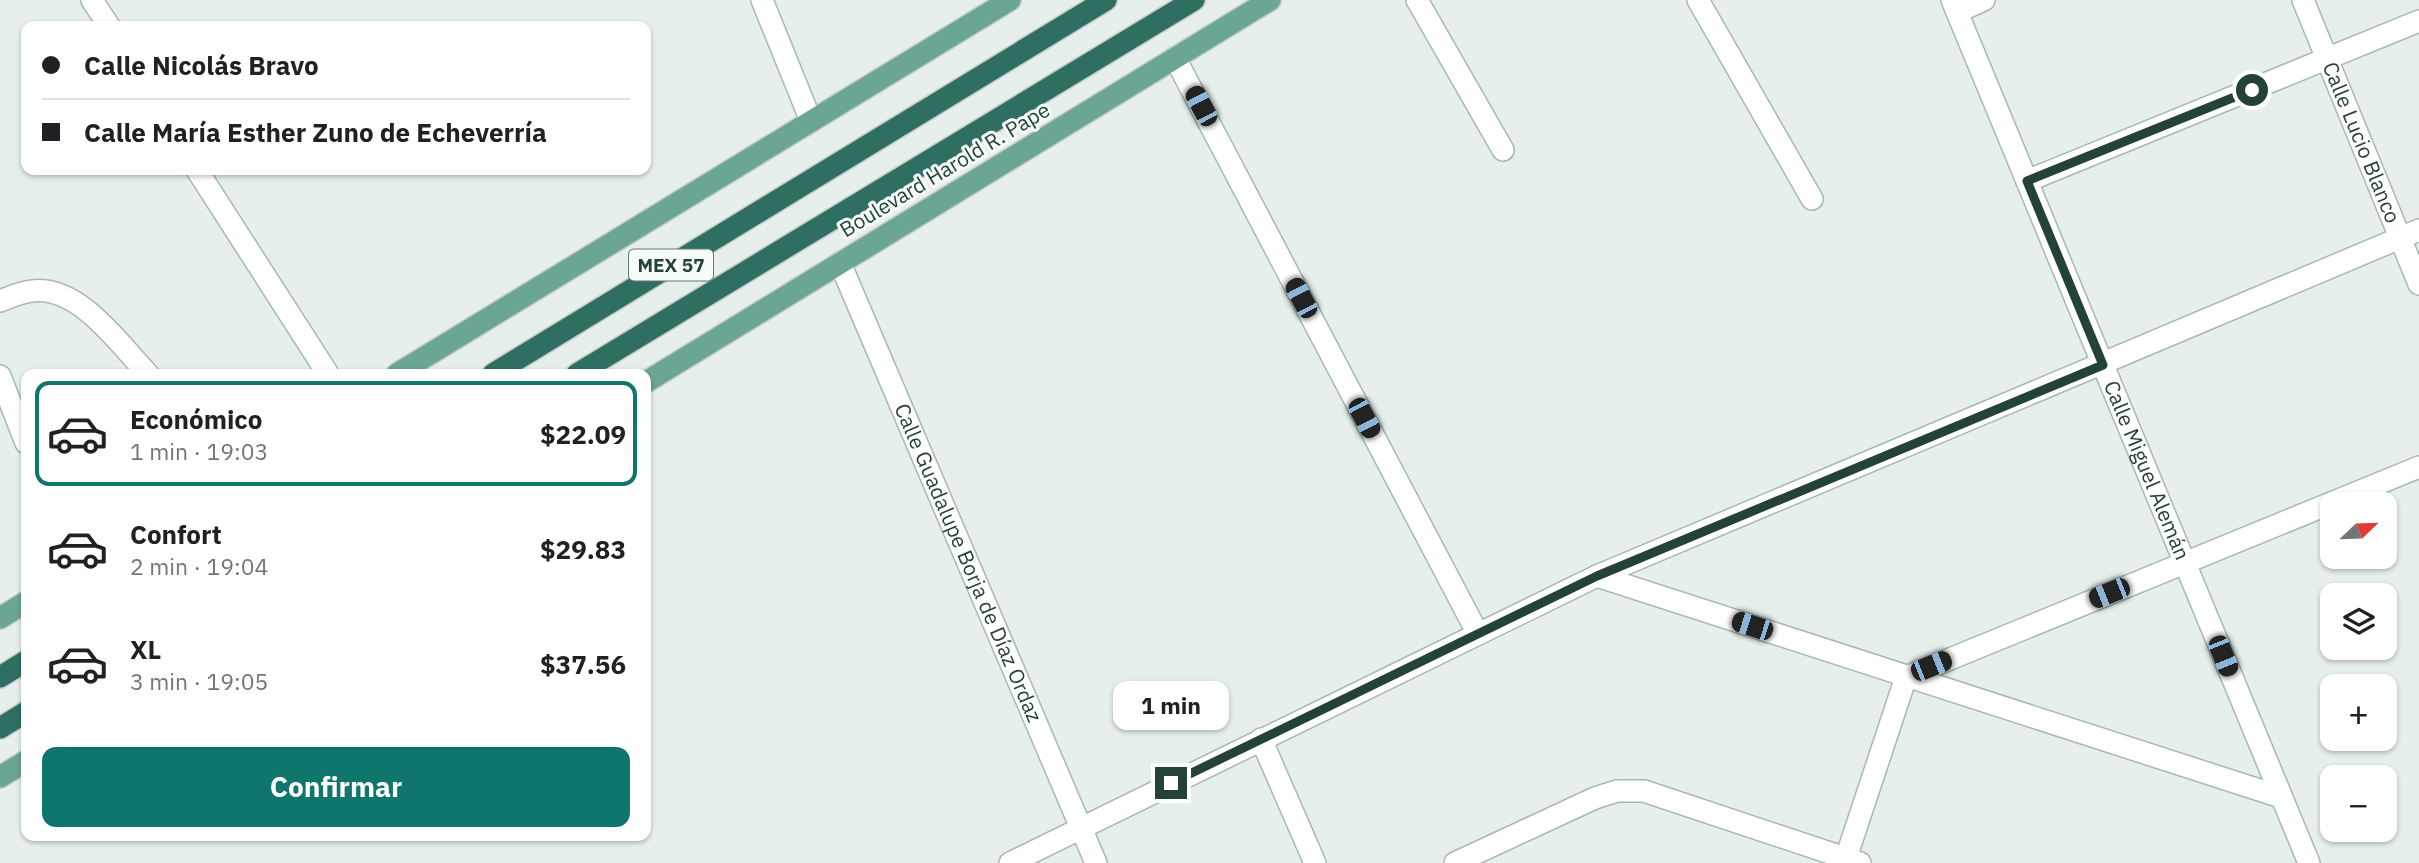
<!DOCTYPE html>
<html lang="es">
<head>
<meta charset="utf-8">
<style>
  body { margin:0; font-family:"IBM Plex Sans",sans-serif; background:#f2f2f2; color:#202124; height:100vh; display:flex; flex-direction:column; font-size:26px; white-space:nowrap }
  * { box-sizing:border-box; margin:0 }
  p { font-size:23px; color:#757577 }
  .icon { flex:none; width:38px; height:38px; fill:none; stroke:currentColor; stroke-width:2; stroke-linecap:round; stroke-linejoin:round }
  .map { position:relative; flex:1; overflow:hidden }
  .side { position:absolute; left:21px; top:369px; width:630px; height:472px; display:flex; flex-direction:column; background:#fff; border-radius:14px; box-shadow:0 2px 5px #0004 }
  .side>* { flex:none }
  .hud { position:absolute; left:21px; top:21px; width:630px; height:154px; border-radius:14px; box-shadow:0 2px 5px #0004; display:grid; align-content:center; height:154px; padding:0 21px; background:#fff }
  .needle { width:46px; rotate:67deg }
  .tools { position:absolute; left:2320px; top:492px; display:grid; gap:14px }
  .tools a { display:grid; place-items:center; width:77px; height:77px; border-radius:14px; background:#fff; box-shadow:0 2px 5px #0004; font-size:35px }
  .end { position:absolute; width:32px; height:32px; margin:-16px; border:9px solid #24423a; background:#fff; box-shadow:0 0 0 4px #fff }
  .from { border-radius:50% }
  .bubble { position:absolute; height:49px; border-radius:14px; background:#fff; box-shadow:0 2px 5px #0004; font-size:23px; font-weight:700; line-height:49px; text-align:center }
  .car { position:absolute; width:21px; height:42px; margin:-21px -10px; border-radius:9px; box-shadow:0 0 5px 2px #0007; background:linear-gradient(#222 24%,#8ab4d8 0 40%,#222 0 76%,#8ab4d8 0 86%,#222 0) }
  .hud b { display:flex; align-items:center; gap:24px; height:66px; font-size:26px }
  .hud b+b { border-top:2px solid #e0e0e0 }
  .hud i { width:18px; height:18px; background:#202124 }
  ul { padding:12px 0 0; list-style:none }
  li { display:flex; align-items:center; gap:21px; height:105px; margin:0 14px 10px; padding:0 7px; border:4px solid transparent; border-radius:14px }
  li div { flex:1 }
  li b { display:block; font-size:26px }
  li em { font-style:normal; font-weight:700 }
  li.current { border-color:#0f766e }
  li>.icon { width:63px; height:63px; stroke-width:1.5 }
  .primary-button { display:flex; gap:14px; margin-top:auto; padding:14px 21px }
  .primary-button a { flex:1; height:80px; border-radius:14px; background:#0f766e; color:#fff; font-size:28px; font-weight:700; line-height:80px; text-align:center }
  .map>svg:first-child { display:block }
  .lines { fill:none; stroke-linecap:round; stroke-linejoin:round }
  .minor-casing { stroke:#a8b8b2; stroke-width:24 }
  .major-casing { stroke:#c2cac8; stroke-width:24 }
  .highway-casing { stroke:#c2cac8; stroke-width:24 }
  .minor { stroke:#fff; stroke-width:21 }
  .major { stroke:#6aa596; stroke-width:21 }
  .highway { stroke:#2f6f62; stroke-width:21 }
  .route { stroke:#24423a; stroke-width:9 }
  .labels { text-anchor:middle; stroke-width:6; stroke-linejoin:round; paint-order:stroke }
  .shield { fill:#f7fbf9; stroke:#637a73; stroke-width:2 }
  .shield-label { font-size:19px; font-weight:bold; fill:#24423a }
  .street-label { font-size:21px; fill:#24423a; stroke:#f7fbf9 }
</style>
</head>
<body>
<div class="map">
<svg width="2419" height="863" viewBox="0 0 2419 863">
  <rect width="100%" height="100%" fill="#e6efeb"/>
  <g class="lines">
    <defs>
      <g id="minor">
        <path d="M92,0L109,26"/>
        <path d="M762,0L811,121"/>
        <path d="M1417,0L1503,150"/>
        <path d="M1698,0L1812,199"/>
        <path id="s1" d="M1952,0L2309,863"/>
        <path id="s2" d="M2303,0L2419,284"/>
        <path d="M1957,12L1984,0"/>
        <path d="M1175,58L1478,634"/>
        <path d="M197,170L328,374"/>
        <path d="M2027,181L2419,21"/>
        <path id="s3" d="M840,263L1096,863"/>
        <path d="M0,301C10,297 21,292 32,291C79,285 119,344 148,374"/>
        <path d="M0,376L26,443"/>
        <path d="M1597,576L2281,797"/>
        <path d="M1261,739L1315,863"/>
        <path d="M1846,858L1906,677L2419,467"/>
        <path d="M1010,863L1597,576L2419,230"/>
        <path d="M1455,863L1595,798L1617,791H1644L1860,863"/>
      </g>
      <path id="major" d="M397,374L1010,0
        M646,382L1270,0
        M0,618L26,602
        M0,777L26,761"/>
      <path id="highway" d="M493,374L1106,0
        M577,374L1194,0
        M0,677L26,661
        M0,728L26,712"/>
    </defs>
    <use href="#minor" class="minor-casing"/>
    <use href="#major" class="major-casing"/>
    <use href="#highway" class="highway-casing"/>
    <use href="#minor" class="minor"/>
    <use href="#major" class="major"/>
    <use href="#highway" class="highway"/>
  </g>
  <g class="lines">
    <path class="route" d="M1171,783L1597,576L2103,365L2027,181L2252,90"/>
  </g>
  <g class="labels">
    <rect class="shield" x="629" y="249.5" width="84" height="31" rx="5"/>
    <g class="shield-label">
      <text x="671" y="272">MEX 57</text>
    </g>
    <g class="street-label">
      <text dy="7" stroke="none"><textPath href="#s2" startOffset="154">Calle Lucio Blanco</textPath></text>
      <text transform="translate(945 170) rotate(-31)" y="7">Boulevard Harold R. Pape</text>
      <text dy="7" stroke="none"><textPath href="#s1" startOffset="509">Calle Miguel Alemán</textPath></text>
      <text dy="7" stroke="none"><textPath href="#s3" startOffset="326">Calle Guadalupe Borja de Díaz Ordaz</textPath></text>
    </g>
  </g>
</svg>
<div class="tools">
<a><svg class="needle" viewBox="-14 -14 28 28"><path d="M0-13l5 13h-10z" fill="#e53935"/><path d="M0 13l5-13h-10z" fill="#757577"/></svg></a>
<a><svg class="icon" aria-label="layers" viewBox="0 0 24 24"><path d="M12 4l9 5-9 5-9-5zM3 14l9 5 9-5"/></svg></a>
<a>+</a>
<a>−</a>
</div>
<i class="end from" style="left:2252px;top:90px"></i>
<i class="end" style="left:1171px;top:783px"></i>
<div class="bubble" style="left:1113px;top:681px;width:116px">1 min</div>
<i class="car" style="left:1201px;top:106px;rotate:332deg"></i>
<i class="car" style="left:1301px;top:298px;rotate:332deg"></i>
<i class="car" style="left:1364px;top:418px;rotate:152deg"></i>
<i class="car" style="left:2109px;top:593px;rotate:248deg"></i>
<i class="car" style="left:1752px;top:626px;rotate:288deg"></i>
<i class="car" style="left:2223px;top:656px;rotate:158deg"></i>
<i class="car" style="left:1931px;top:666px;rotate:68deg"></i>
<div class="hud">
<b><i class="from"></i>Calle Nicolás Bravo</b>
<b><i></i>Calle María Esther Zuno de Echeverría</b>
</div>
<section class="side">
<ul>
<li class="current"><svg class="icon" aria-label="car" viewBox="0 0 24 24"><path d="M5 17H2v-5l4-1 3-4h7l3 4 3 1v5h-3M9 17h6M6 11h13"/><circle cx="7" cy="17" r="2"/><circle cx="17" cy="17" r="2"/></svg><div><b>Económico</b><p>1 min · 19:03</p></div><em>$22.09</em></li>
<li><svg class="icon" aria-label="car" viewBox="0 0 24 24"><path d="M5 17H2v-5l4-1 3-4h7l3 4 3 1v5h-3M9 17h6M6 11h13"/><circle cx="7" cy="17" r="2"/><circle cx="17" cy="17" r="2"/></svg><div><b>Confort</b><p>2 min · 19:04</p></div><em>$29.83</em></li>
<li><svg class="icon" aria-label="car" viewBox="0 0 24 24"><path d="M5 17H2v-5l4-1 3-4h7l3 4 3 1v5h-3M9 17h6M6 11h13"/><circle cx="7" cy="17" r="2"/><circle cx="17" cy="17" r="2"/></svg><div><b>XL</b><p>3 min · 19:05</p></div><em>$37.56</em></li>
</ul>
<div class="primary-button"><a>Confirmar</a></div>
</section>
</div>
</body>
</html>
